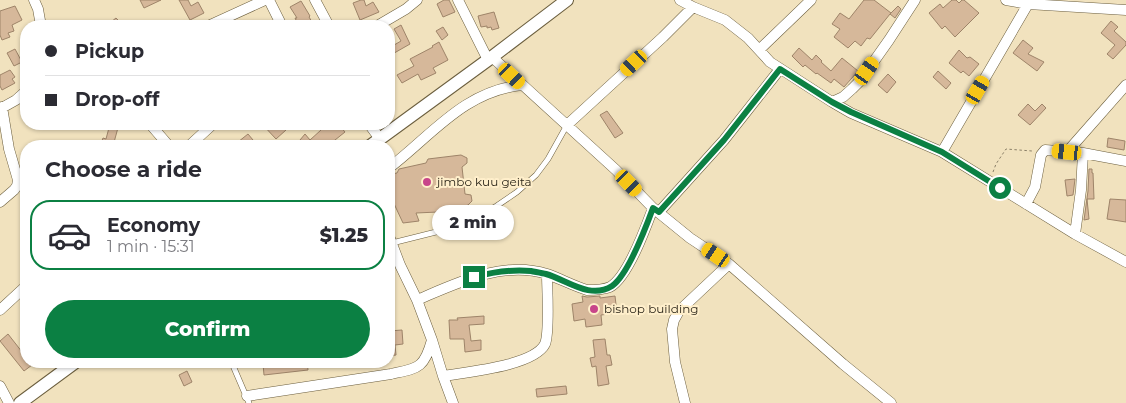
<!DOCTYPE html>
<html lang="en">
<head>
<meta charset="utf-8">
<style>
  body { margin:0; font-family:Montserrat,sans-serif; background:#f2f2f3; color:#2b2b33; height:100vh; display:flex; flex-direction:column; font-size:19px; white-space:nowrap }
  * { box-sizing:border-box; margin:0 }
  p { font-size:16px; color:#7c7c81 }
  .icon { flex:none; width:28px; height:28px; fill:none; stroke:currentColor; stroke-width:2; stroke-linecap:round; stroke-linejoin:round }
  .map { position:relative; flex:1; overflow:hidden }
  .side { position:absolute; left:20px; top:140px; width:375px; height:228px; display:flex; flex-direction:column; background:#fff; border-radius:20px; box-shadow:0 1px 4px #0004 }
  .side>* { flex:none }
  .guide { position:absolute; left:20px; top:20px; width:375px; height:110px; border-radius:20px; box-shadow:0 1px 4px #0004; display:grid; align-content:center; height:110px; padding:0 25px; background:#fff }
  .end { position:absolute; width:22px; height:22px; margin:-11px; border:6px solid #0b8043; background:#fff; box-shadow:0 0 0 2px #fff }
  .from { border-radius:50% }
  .bubble { position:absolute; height:35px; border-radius:18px; background:#fff; box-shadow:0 1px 4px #0004; font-size:16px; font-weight:800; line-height:35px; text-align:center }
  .car { position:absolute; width:15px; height:30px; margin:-15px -8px; border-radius:6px; box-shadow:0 0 4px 1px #0007; background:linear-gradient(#f5c518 24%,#345 0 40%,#f5c518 0 76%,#345 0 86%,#f5c518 0) }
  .guide b { display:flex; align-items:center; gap:18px; height:48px; font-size:19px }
  .guide b+b { border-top:1px solid #e1e1e2 }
  .guide i { width:12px; height:12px; background:#2b2b33 }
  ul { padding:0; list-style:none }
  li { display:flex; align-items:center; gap:15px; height:70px; margin:0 10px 8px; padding:0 15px; border:2px solid transparent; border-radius:20px }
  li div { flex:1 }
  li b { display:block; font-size:19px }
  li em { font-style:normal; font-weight:800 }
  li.on { border-color:#0b8043 }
  li>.icon { width:45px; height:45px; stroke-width:1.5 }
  h2 { padding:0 25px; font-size:22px; line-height:60px }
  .action { display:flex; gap:10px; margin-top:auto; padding:10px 25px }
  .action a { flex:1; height:58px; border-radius:30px; background:#0b8043; color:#fff; font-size:20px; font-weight:800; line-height:58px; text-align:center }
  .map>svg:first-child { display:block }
  .building { fill:#d6b89a; stroke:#9e8469 }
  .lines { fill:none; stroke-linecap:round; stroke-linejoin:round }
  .service-casing { stroke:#6b5e3e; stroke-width:6 }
  .minor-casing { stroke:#6b5e3e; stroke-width:11 }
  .tertiary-casing { stroke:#6b5e3e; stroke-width:14 }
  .path { stroke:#8b8068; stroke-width:1; stroke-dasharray:2.5 2.5; stroke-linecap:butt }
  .service { stroke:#fff; stroke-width:5 }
  .minor { stroke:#fff; stroke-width:10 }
  .tertiary { stroke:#fff; stroke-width:12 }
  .route { stroke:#0b8043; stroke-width:6 }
  .poi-dot { fill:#c8458a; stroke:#ffefcb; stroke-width:2 }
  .labels { text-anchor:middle; stroke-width:4; stroke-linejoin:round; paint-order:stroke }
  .poi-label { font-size:12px; fill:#2c2619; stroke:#ffefcb; text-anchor:start }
</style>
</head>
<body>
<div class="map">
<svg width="1126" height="403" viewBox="0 0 1126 403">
  <rect width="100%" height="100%" fill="#f1e2be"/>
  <path class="building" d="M140,0H161L144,8Z
    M179,0H188L191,6L198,2L204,13L190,20Z
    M361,0H364L366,6L373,2L379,12L360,20L353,3Z
    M444,0H449L455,12L443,17L437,4Z
    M864,0H874L891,13L890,14L898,6L901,9L895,18L890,14L870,39L867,38L861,46L855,41L848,48L834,37L840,29L832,24L840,13L849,19Z
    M952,0H956L959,3L962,0H964L979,13L955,37L945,26L942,29L929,13L940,4L943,8Z
    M301,1L310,16L309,17L312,22L306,26H289V25L296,20L295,18H297L290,7Z
    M15,6L22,20L12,25L14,31L8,33L10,37L2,40L0,35V11Z
    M494,12L499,28L492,30L491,27L487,28V26L481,27L478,16Z
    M116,18L124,26H106Z
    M1111,21L1118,27L1114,31L1126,42V45L1113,59L1107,54L1115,45L1101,33Z
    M401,25L410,44L389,56V48L401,41L394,29Z
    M443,27L448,35L442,40L436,31Z
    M1023,40L1033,48L1028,54L1044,62L1037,71L1013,53Z
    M439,42L448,60L433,68L436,73L421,80L418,74L402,83L397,75L414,66L410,59L433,47L432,46Z
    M799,48L812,60L816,55L822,61L821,62L831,71L842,58L858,71L844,87L834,79L831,83L817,73L816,74L805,65L803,67L792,56Z
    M15,49L22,62L14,66L7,53Z
    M959,50L967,58L970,57L979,64L969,76L963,71L961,73L949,63Z
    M10,70L15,77L12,79L15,83L2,90L0,86V75Z
    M938,71L951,83L946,89L933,77Z
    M888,74L896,82L887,93L878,85Z
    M1028,104L1035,111L1042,104L1046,108L1030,125L1018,115Z
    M607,111L623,133L615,138L600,115Z
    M110,124H119L113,146H100L103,138L106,139Z
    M262,124H280L286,130L276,139Z
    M326,124H338L345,132L330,144L329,142L323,146H303L305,145L300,140L305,134L310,140L321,130L320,129Z
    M248,134L258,146H233Z
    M1108,138L1125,141L1124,150L1107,147Z
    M461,155L467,158V163L462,167L465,194L471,195L472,201L468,205L451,214L441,216L438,212L416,213L419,221L403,223L389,193L392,174L397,173L399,169L426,163L428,159Z
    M1089,169H1092V173H1093L1094,199H1087L1089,219L1084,220L1088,191Z
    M1075,179L1073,195L1067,196L1065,180Z
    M1110,199L1126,200V222L1107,219Z
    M582,296L587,297L600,296V298L615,296L617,313L601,315L602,325L586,327L585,319L574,321L572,304L583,302Z
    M484,316V324L469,325L471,341L481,340V350L465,352L464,339H450L449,320H458L457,318Z
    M402,330L403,344L395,345L396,355L389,356V331Z
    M8,334L26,357V361H29L32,365L24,371L0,341Z
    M605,339L607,355H610L612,365L606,366L609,384L598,386L596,366L592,367L590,358L595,357L593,340Z
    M290,361H307L308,370L264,375L263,364Z
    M187,371L192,382L184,386L179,375Z
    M566,386L567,394L537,397L536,389Z"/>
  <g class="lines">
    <defs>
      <path id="service" d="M392,243L444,230L468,221L495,207L517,192L536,175L548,159L567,125
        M231,361L249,403"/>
      <path id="minor" d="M34,0L38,9L41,26
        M269,0L282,26
        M315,0L329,26
        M458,0L488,60
        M680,0L693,7L725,20L748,38L770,62L832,102L851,113L942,152L1075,234L1126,262
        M1006,0L1028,4L1126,10
        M208,26L265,0
        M377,26L406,9L417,0
        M759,50L811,0
        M492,57L616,170L653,208L690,238L729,264L843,364L891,403
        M832,102L843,97L852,89L860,81L889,40L915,0
        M0,109L16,100L26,91
        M150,124L169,146
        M369,124L380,139
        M567,125L663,37L693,7
        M189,146L213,124
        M942,152L1028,4
        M1067,152L1126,85
        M389,168C432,135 464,91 522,85
        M0,202L14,190L17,186L18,180L9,149L2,107
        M1026,204L1035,187L1041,155L1045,150L1083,153L1126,161
        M659,212L724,140L780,69
        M1075,234L1081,190L1083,153
        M389,236L400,265L417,300L432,340L443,376L453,403
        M417,300C457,283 503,260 547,274C561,279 574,286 587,290C595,290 603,290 610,287C628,277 646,227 653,208
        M0,310L26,286
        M443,376C466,372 534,366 545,344C550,332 547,289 547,274
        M0,386L9,403
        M247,396L391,374C418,368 424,369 432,340
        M685,403L675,362L672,329L674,320L679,311L729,264"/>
      <path id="tertiary" d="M370,146L492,57L567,0
        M20,403L77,361"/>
    </defs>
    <use href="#service" class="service-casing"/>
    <use href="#minor" class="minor-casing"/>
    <use href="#tertiary" class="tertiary-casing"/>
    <path class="path" d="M993,172L996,164L1006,149L1032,151"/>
    <use href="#service" class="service"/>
    <use href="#minor" class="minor"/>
    <use href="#tertiary" class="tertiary"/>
  </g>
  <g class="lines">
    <path class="route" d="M474,277C493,272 512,269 531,271C536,272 542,273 546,274C567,280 590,300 612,286C628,275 646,227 653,208L659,212L724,140L780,69L832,102L851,112L942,152L1000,188"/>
  </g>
  <g class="poi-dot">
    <circle cx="427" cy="182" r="5"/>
    <circle cx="594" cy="309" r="5"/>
  </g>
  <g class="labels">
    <g class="poi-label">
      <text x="437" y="186">jimbo kuu geita</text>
      <text x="604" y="313">bishop building</text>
    </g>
  </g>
</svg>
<i class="end from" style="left:1000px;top:188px"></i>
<i class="end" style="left:474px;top:277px"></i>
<div class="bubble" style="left:432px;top:205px;width:82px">2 min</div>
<i class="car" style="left:634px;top:63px;rotate:227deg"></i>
<i class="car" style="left:867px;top:71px;rotate:35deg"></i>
<i class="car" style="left:512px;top:76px;rotate:133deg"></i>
<i class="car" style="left:978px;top:90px;rotate:30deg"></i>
<i class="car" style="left:1067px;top:152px;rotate:276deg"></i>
<i class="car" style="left:629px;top:183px;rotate:136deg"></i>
<i class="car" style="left:716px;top:255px;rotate:304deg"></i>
<div class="guide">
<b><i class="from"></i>Pickup</b>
<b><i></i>Drop-off</b>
</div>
<section class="side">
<h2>Choose a ride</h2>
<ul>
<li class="on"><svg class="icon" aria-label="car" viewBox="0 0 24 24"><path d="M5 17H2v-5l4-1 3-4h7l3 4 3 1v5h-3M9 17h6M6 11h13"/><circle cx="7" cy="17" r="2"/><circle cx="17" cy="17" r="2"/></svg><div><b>Economy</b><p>1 min · 15:31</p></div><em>$1.25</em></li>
</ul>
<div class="action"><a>Confirm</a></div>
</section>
</div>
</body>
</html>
